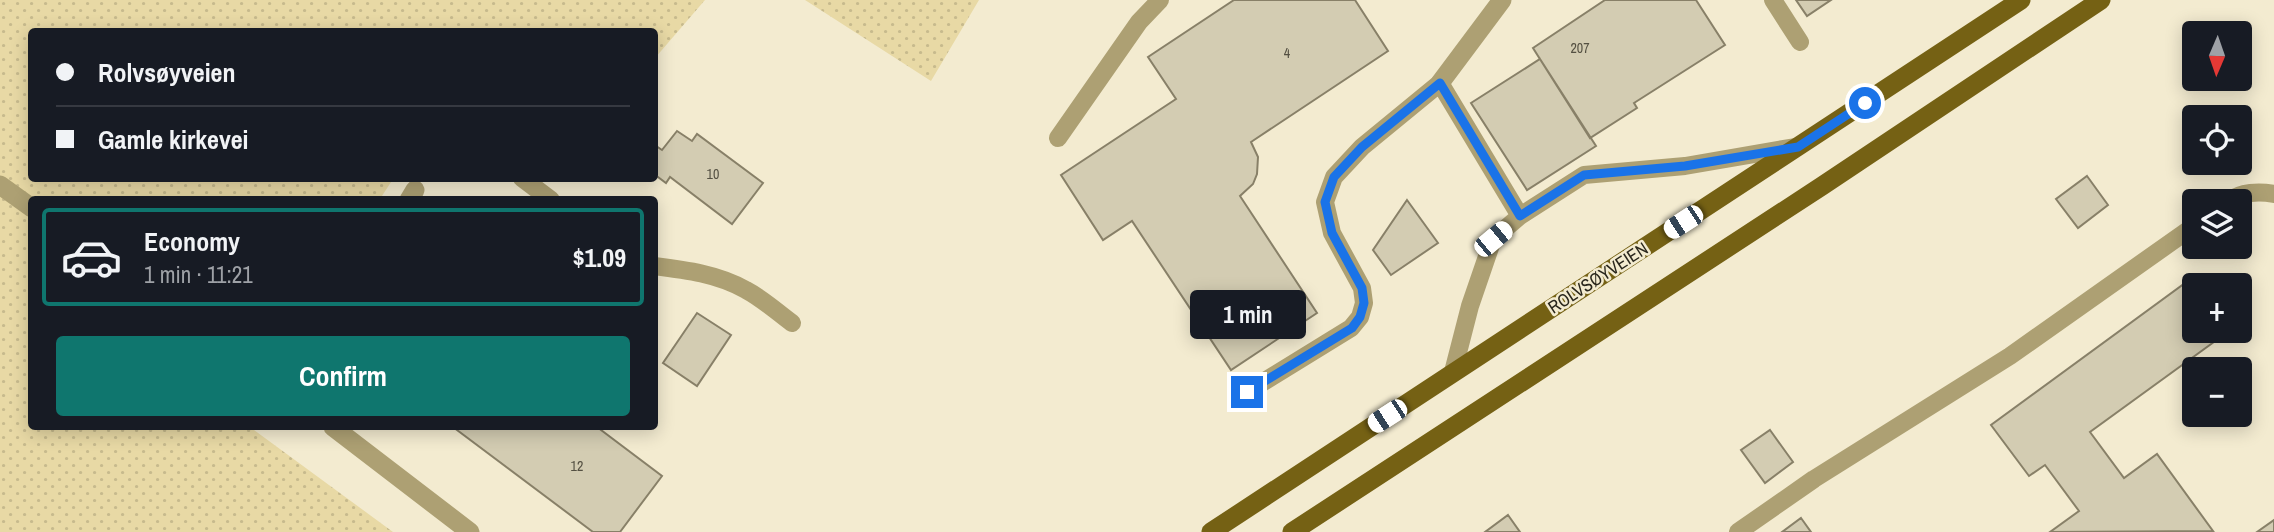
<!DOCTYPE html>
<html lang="en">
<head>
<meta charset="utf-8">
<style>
  body { margin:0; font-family:"Archivo Narrow",sans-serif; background:#242831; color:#f1f3f6; height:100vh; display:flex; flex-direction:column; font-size:26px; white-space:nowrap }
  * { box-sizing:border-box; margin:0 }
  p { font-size:23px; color:#9ea1a6 }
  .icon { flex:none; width:38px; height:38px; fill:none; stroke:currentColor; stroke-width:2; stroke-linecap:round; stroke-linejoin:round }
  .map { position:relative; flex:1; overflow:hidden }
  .details { position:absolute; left:28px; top:196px; width:630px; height:234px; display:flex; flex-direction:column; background:#171b24; border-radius:7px; box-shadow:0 4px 18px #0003 }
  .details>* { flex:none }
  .banner { position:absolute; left:28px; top:28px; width:630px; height:154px; border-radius:7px; box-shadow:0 4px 18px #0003; display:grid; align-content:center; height:154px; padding:0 28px; background:#171b24 }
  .needle { width:46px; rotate:182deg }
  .controls { position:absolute; left:2182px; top:21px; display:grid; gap:14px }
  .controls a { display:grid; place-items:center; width:70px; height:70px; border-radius:7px; background:#171b24; box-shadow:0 4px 18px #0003; font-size:35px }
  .end { position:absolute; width:32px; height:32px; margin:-16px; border:9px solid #1a73e8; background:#fff; box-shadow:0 0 0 4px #fff }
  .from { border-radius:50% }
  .bubble { position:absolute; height:49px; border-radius:7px; background:#171b24; box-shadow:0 4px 18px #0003; font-size:23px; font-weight:800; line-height:49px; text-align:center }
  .car { position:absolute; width:21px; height:42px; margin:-21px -10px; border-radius:9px; box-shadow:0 0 5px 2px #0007; background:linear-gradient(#fff 24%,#345 0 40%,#fff 0 76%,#345 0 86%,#fff 0) }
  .banner b { display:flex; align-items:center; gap:24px; height:66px; font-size:26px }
  .banner b+b { border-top:2px solid #363941 }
  .banner i { width:18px; height:18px; background:#f1f3f6 }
  ul { padding:12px 0 0; list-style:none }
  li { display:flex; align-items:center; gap:21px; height:98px; margin:0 14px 10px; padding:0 14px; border:4px solid transparent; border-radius:7px }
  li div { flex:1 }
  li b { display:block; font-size:26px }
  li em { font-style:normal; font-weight:800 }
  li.selected { border-color:#0f766e }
  li>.icon { width:63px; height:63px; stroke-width:1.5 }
  .primary-button { display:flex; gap:14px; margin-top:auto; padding:14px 28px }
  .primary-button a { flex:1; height:80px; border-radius:7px; background:#0f766e; color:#fff; font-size:28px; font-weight:800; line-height:80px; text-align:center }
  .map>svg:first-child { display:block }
  .grass { fill:url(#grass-dots) }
  .building { fill:#d3ccb2; stroke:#888068; stroke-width:2 }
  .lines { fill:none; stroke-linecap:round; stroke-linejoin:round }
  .service { stroke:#ada073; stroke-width:18 }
  .minor { stroke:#ada073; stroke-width:19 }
  .primary { stroke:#756114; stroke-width:19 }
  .route { stroke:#1a73e8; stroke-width:9 }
  .labels { text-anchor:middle; stroke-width:5; stroke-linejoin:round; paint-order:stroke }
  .number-label { font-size:14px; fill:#545042 }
  .street-label { font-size:18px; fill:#29261c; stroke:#f3ebd0 }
</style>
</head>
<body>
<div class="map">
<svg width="2274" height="532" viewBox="0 0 2274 532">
  <defs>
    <pattern id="grass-dots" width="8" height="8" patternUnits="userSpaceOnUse" patternTransform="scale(1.75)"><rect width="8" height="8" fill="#e8d9a5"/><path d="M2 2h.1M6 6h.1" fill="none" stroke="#c7ba8d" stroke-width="1.8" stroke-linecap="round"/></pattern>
  </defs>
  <rect width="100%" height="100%" fill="#f3ebd0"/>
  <path class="grass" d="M0,0H705L655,58L654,32H32V178L393,179L380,199L32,200V427H250L393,532H0Z
    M805,0H979L931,81Z"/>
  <path class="building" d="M1234,0H1355L1388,51L1251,142L1258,157L1257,174L1253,184L1240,196L1317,313L1231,370L1132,221L1103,240L1061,175L1176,99L1148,57Z
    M1605,0H1696L1725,45L1634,103L1637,108L1590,138L1533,48Z
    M1796,0H1831L1807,16Z
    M1540,59L1596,146L1527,190L1471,103Z
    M677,131L692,141L697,134L763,183L732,224L670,177L666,183L654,174V147L656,146L662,150Z
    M2087,176L2108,205L2078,228L2056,199Z
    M1407,200L1438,243L1391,275L1373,250Z
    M2192,278L2197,285H2194V331H2229L2090,432L2124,478L2157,454L2213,531L2050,532L2079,511L2045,465L2029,476L1991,425Z
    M697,313L731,335L697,386L663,363Z
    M453,427H597L662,476L620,532H593Z
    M1770,430L1793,462L1765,483L1741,450Z
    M1508,515L1520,532H1485Z
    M1801,518L1811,532H1782Z
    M2274,520V532H2257Z"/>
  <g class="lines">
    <path class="service" d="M1773,0L1800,42
      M1058,138L1139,22L1160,0
      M522,178L551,200
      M2229,201C2241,192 2259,191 2274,194
      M654,266C686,270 718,274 746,290C763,299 777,312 792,323
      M1453,372L1470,306L1493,239L1520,216L1584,175L1685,166L1795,147
      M1247,392L1351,328L1360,317L1364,303L1362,288L1332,233L1325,202L1334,177L1362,147L1440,83L1520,216
      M1738,532L1814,479L2010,356L2194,226"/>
    <path class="minor" d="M1440,83L1502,0
      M0,185L32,208
      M409,200L415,190
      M333,427L470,532"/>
    <path class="primary" d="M1211,532L2021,0
      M1292,532L1822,186L2101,0"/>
  </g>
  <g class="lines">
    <path class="route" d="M1247,392L1352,328L1360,317L1364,303L1362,288L1332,233L1325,202L1334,177L1362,147L1440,83L1520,216L1584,175L1685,166L1798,147L1865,103"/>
  </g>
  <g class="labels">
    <g class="number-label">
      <text x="1580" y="53">207</text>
      <text x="1287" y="58">4</text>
      <text x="713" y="179">10</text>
      <text x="577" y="471">12</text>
    </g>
    <g class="street-label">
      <text transform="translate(1598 278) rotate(-33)" y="6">ROLVSØYVEIEN</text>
    </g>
  </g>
</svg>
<div class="controls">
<a><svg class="needle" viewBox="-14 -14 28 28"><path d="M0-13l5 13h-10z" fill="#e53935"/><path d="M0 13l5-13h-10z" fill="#9ea1a6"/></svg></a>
<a><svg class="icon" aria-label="locate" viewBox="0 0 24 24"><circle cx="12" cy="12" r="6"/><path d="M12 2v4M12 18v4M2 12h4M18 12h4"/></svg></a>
<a><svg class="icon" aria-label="layers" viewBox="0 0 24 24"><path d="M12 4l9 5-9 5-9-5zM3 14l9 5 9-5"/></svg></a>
<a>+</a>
<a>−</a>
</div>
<i class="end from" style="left:1865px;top:103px"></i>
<i class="end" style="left:1247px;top:392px"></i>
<div class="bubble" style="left:1190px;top:290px;width:116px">1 min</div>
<i class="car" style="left:1683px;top:222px;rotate:237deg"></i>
<i class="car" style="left:1493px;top:239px;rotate:50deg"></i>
<i class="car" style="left:1387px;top:416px;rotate:237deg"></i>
<div class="banner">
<b><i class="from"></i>Rolvsøyveien</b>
<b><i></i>Gamle kirkevei</b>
</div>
<section class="details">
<ul>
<li class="selected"><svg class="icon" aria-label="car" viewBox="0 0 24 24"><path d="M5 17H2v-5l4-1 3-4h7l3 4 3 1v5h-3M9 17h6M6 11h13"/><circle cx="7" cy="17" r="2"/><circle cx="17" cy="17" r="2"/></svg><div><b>Economy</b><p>1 min · 11:21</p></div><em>$1.09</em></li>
</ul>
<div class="primary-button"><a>Confirm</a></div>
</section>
</div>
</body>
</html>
